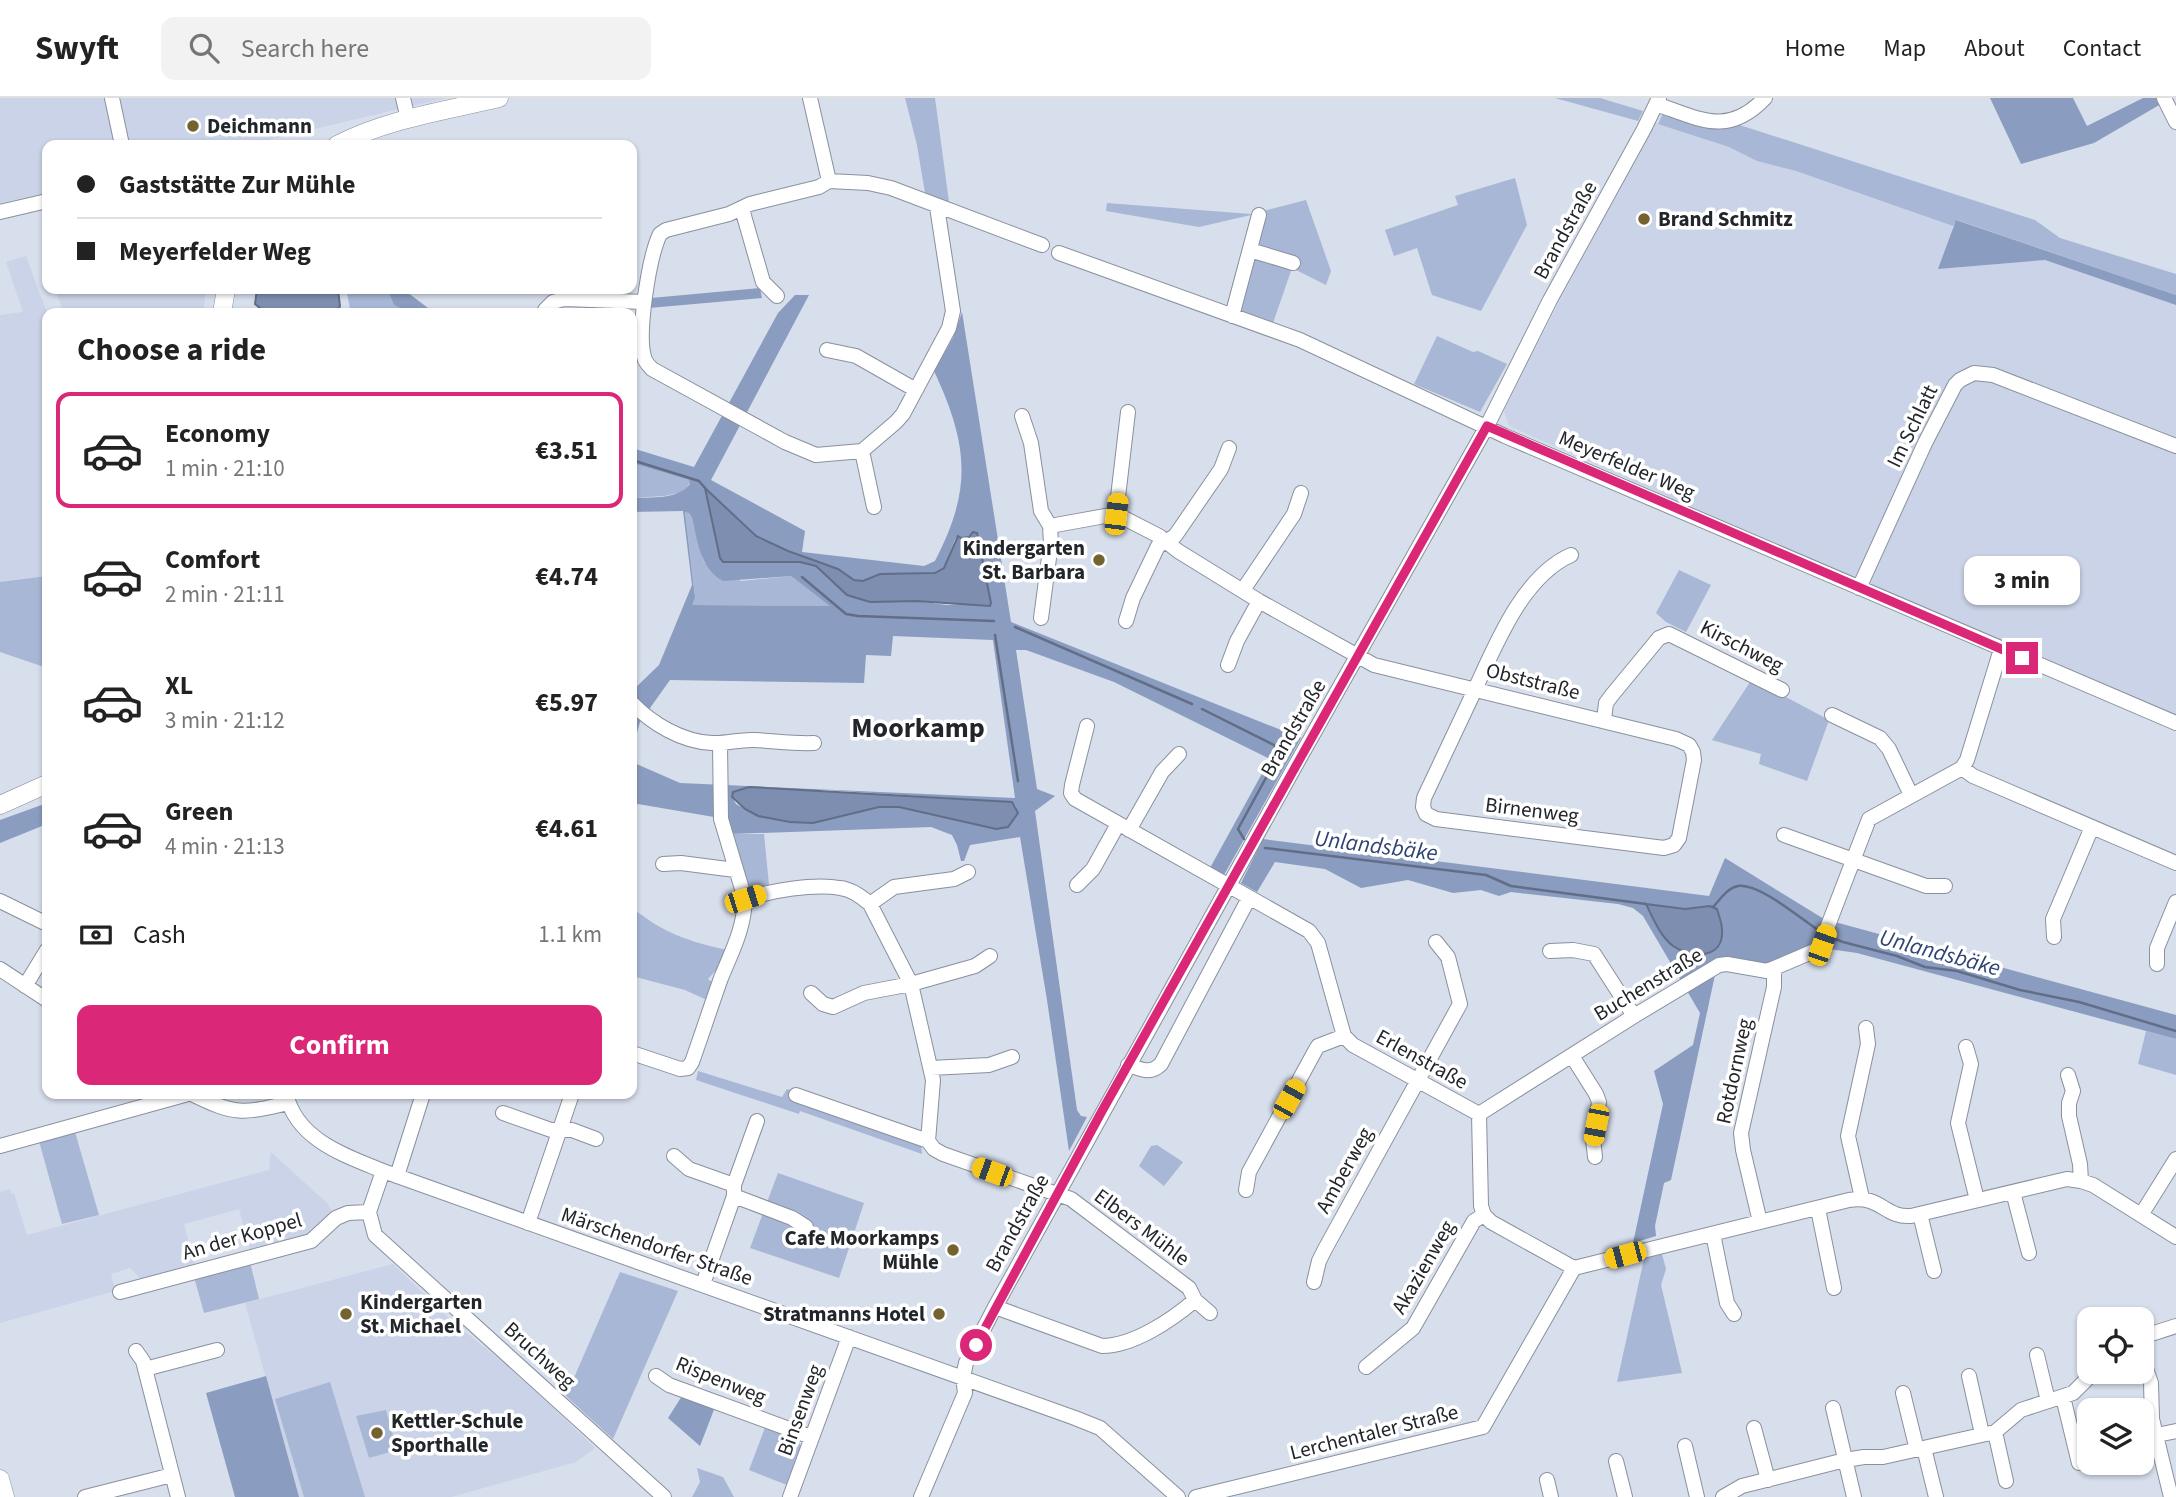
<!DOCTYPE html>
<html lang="en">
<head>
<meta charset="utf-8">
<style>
  body { margin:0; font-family:"Source Sans 3",sans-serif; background:#f2f2f2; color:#222; height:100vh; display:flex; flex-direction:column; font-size:26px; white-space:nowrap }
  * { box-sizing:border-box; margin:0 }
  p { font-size:23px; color:#767676 }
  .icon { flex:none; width:38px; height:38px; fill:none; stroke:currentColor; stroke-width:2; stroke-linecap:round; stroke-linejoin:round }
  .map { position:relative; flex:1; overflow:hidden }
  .side { position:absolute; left:42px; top:210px; width:595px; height:791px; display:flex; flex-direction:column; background:#fff; border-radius:14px; box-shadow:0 2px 5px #0004 }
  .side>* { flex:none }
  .banner { position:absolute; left:42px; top:42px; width:595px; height:154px; border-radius:14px; box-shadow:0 2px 5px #0004; display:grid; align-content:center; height:154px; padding:0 35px; background:#fff }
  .fabs { position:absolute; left:2077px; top:1209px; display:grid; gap:14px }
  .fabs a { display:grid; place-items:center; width:77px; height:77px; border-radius:14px; background:#fff; box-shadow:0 2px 5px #0004; font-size:35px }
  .end { position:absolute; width:32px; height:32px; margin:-16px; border:9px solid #db2777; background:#fff; box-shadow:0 0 0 4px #fff }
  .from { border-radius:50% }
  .bubble { position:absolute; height:49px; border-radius:14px; background:#fff; box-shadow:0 2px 5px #0004; font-size:23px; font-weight:700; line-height:49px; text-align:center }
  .car { position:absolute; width:21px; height:42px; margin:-21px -10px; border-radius:9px; box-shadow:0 0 5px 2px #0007; background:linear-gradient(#f5c518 24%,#345 0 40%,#f5c518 0 76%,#345 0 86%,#f5c518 0) }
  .banner b { display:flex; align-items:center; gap:24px; height:66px; font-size:26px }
  .banner b+b { border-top:2px solid #e0e0e0 }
  .banner i { width:18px; height:18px; background:#222 }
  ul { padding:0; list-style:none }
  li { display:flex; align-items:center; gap:21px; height:116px; margin:0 14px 10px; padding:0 21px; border:4px solid transparent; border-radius:14px }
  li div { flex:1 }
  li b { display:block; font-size:26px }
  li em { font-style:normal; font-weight:700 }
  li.on { border-color:#db2777 }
  li>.icon { width:63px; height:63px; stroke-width:1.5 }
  h2 { padding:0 35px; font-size:32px; line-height:84px }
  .pay { display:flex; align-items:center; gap:18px; height:77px; padding:0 35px; font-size:26px }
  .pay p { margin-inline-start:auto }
  .action { display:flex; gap:14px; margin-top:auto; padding:14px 35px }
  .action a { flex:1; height:80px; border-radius:14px; background:#db2777; color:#fff; font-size:28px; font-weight:700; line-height:80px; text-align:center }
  header { display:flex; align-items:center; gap:42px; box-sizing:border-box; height:98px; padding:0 35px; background:#fff; border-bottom:2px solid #e0e0e0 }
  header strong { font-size:33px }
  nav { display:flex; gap:38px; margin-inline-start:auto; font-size:24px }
  .search { width:490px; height:63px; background:#f2f2f2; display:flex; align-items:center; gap:18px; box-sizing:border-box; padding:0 24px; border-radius:14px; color:#767676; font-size:26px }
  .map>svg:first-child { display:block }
  .built { fill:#cad3e7 }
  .green { fill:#a8b7d5 }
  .forest { fill:#8a9cbf; fill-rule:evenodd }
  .water { fill:#7d8eb1; stroke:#626e88; stroke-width:2 }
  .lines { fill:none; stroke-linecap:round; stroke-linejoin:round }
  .stream { stroke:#626e88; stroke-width:2.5 }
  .minor-casing { stroke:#8a909c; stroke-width:16 }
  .major-casing { stroke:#8a909c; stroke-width:19 }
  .minor { stroke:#fff; stroke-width:14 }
  .major { stroke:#fff; stroke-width:18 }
  .route { stroke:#db2777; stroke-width:9 }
  .poi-dot { fill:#756231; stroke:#fff; stroke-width:2.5 }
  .labels { text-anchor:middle; stroke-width:7; stroke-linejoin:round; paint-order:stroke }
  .poi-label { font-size:21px; font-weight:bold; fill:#22252a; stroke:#fff; text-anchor:start }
  .street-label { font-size:21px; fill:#22252a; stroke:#fff }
  .water-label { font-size:23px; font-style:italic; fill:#2e4474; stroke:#fff }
  .district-label { font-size:28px; font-weight:bold; fill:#22252a; stroke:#fff }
</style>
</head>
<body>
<header>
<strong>Swyft</strong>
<div class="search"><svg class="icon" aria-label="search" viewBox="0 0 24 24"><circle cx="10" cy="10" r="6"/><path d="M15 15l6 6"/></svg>Search here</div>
<nav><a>Home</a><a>Map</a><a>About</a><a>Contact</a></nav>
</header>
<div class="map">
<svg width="2176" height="1399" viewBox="0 0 2176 1399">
  <rect width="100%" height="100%" fill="#d7deec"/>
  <path class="built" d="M0,0H109L119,47H47V95L0,105Z
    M118,0H446L247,47H127Z
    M1656,25L1729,49L1757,63L1796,73L1953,128L1939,171L2045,162L2176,207V618L1961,528L1509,328L1504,313L1560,202Z
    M26,158L47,215V478L0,484V217L23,214L6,164Z
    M55,191H206L203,215H108L104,210L82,215H64Z
    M271,1054L327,1105L333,1115L310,1139L276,1147L275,1144L250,1151L239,1111L184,1126L195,1169L144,1184L130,1170L111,1176L115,1193L0,1225V1094L10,1091L11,1096L14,1095L27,1137L269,1072Z
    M393,1166L456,1227L517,1275L595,1350L576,1364L451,1399H299L245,1205Z"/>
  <path class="green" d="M905,0H935L949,104L925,95L917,47Z
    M1555,0H1600L1643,13L1638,23Z
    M1668,4L2035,122L2060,140L2176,176V197L1957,122L1953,128L1796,73L1757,63L1729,49L1658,26Z
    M1515,80L1527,127L1481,213L1432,197L1417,150L1394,158L1385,132L1458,107L1455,98Z
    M1306,102L1331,173L1326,187L1292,170L1273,225L1226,210L1251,117L1199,129L1106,113L1107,105L1251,116Z
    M346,191H387L394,207L410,215H351Z
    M1437,238L1473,254L1478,253L1507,266L1480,314L1414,286Z
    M632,365L689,382L690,385L683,394L664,398L632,400Z
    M685,413L689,415L692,420L704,464L741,483L791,478L831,508L691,507L695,498Z
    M1679,472L1711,487L1686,534L1666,524L1656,515Z
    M47,478V570L0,554V484Z
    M1752,581L1829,622L1807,683L1759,666L1761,656L1712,642Z
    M730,736H764L769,787L752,791L745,787Z
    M632,811C642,816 650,824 660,829C677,839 709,849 728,852L724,863L708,881L714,886L709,903L685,892L632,878Z
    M2146,933L2176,941V977L2138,966Z
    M698,973L782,999L787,991L920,1037L922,1056L800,1013L799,1016L696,982Z
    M75,1034L99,1117L62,1126L39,1043Z
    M1157,1047L1183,1064L1164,1088L1139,1068L1151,1048Z
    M778,1075L864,1105L839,1180L750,1150Z
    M1662,1156L1666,1171L1661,1187L1682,1275L1617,1284L1644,1161Z
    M250,1164L259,1201L204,1215L194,1179Z
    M620,1174L678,1193L613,1341L566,1298Z
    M330,1284L365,1399H304L275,1301Z
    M386,1312L397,1352L369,1360L356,1318Z
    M766,1327L797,1339L801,1349L787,1387L749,1372Z
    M697,1370L723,1379L734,1399H692L700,1384Z"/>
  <path class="forest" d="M1990,0H2073L2087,28L2143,0H2158L2161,6L2094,45L2021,66Z
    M1956,122L2176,197V207L2045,162L1938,171Z
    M760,190L762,200L649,210L651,200Z
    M387,191H403L428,210L463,215H410L394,207Z
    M795,197H809L711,382L805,433L802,454L924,468L935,463C973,390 968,346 934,273L953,240L962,214L1011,524L1301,640L1224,777L1210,770L1270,661L1114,584L1026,552H1016L1037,691L1055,698L1035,713L1077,1012L1081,1018L1087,1019L1069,1053L1047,902L1020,739L970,747L964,763H961L957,747L952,737L931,729L730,736L714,719L632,705V664L680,685L1015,700L993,542L893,538L891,558L866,557L864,585L670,582L640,624L632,652V593L659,567L692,487L683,413L632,414V400C652,399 677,402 690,386L689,382L632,365V350L694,369L778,215ZM706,391L756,438L788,453L838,471L854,482L863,483L880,476L935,475L944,470L955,441L959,438L961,440L970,439L973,434L977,435L991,505L947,507L916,503L870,504L816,468L800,464H723L720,460ZM685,414L689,415L692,420C698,444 700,470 723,483L791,478L830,508L692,507L695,499ZM827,692L1012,704L1016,709L928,714L899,709H879L859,714L758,718L736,706L732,699L733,694Z
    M47,705V726L0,745V722Z
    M1263,741L1709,798L1725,760L1824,821L2176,917V941L1857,855L1815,849L1768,867L1723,872L1715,877L1671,1082L1664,1085L1655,1128L1656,1138L1633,1145L1663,1006L1654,973L1693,947L1700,915L1643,818L1633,810L1618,806L1511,794L1499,798L1481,792L1453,795L1408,782L1361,790L1325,771L1275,764L1257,794L1241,785ZM1647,806L1685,811H1717L1723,835Z
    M266,1278L299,1399H235L206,1295Z
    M682,1298L715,1309L700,1348L668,1320Z"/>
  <path class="water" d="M257,191H338L340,208L337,215H266L255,206Z
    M705,390L756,438L788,453L838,471L854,482L863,483L880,476L935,475L944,470L958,438L961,440L969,439L973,434L977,435L991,505L990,508L916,503L870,504L847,497L816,468L800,464H723L720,460Z
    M749,689L1012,704L1018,715L1008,729L996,731L899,709H879L813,725L790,724L758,718L745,711L732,699L733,694Z
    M1646,806L1685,811L1710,808L1717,811C1719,818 1722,825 1722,832C1724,862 1690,860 1673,848C1660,838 1653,820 1646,806Z"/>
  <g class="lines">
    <path class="stream" d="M632,362L699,383L705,390
      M802,479L846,516L858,518L994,523
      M1015,529L1192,606
      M995,537L1018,683
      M1202,611L1274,647L1278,651V658L1238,731L1244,741
      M1265,750L1486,777L1511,788L1646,806
      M1713,809C1720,802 1727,790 1738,788C1760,785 1802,822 1821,834
      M1830,839L1843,844L1897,858L1925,869L1957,873L2020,892L2079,904L2176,933"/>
    <defs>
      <path id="minor" d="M112,0L122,47
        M403,0L408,21
        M810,0L829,83L819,89L750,106L729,116L666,132L660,136C649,159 636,239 645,262C646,264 651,270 652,271L785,344L816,357L862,353L896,324L903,316L949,230L953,213L937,109
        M2164,0L2176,24
        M1656,6C1700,21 1728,39 1765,0
        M829,83L868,85L891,90L1042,147
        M742,111L763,184L777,198
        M0,114L47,103
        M1250,152L1293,165
        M1059,155L1300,242L1505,338L2176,625
        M545,212L553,204L564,201L644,204
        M1232,218L1259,117
        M827,252L856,258L916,292
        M1022,318L1031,345L1041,413L1050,428L1051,445L1041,520
        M862,353L874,409
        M1116,416L1128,314
        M1050,428L1116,416L1159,438L1178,453L1259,503L1374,567L1676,641L1689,647L1693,654L1694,662L1679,740L1674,747L1664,750L1436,721L1426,716L1423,709L1424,700C1440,666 1456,632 1472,598C1494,551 1521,479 1571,457
        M1859,490L1925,345L1955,287L1960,282L1974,275L1993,277L2176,348
        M1243,492L1294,416L1301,395
        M1126,523L1133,500L1158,448L1175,438L1221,371L1229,350
        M1228,567L1237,543L1259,503
        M632,605C651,625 682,644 712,645C726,646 740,641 755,642C775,643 794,646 814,645
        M1832,617L1880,640L1889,651L1911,697
        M1604,622L1606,605L1612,597L1659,540L1669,536L1782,592
        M1087,628L1072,687L1071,695L1075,701L1309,833L1318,845L1344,938L1353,947L1479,1016
        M1962,670L1973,678L2176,765
        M1129,732L1162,674L1179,656
        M1784,737L1926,788H1945
        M663,766L681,765L735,772
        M1077,787L1093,771L1118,726
        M745,801C770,793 814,785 840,790C851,791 862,799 870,806L911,886L933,982L928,1043
        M0,803L47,826
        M870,806L894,789L954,781L968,774
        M2054,839L2053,821L2092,729
        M1550,853L1573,852L1594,856L1634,918
        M2157,866V850L2176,804
        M0,871L47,902
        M25,888L47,852
        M811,895L823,906L833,909L864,895L911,886L975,868L990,858
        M1966,949L1971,966L1958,1025L1977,1102
        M632,955L680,971L688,970L692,964C702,936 711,908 721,880C732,853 744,831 745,801L721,721L720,645
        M1572,958L1596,996L1599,1004L1593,1041L1595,1059
        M1128,967C1141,971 1150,977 1161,966L1249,800
        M931,970L989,967L1012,959
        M2068,977L2073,993L2069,1005V1018L2080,1066L2081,1083
        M192,996C234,1017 243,1016 288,1005
        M286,996C297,1042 344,1057 383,1073L1075,1320L1100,1330L1178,1399
        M796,997L928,1043L934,1051L943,1056L1071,1101L1189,1190L1195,1202L1210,1215
        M503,1015L551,1032H572L596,1041
        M1479,1016L1634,918L1719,867L1727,866L1767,873L1819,851L1869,721L1962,670L1967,662L2001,551
        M1479,1016L1481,1108L1484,1117L1491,1124L1574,1170
        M0,1048L188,996
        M674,1058L689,1071L734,1087
        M383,1073L369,1114L375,1137L664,1399
        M397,1078L423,996
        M1246,1092L1249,1074L1315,953L1318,948L1344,938
        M2013,1094L2029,1155
        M734,1098L792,1120L806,1129
        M1862,1100L1848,1038L1868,946L1866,930
        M1818,1111L1834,1190
        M1920,1116L1934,1173
        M2141,1117L2176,1061
        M1760,1124L1743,1052L1741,1035L1774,889V872
        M528,1125L572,996
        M1713,1136L1727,1205L1734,1216
        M1314,1184L1319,1163L1325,1151L1460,906L1448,859L1436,844
        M703,1186L734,1098V1087L757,1023
        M120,1194L311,1143L336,1120L348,1115L369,1114
        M995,1209L1102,1248C1133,1248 1172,1222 1195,1202
        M2142,1248L2148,1237L2176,1228
        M136,1253L143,1263L178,1399
        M2037,1257L2048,1303
        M2142,1259L2151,1285L2152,1321L2171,1399
        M1366,1269L1413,1230L1474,1123L1484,1117
        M145,1271L217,1252
        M656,1278L669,1287L811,1339
        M1969,1278L1982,1336
        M1903,1295L1917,1352
        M2063,1299L2079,1365
        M1833,1310L1854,1399
        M1754,1330L1768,1382
        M1995,1334L2006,1383
        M2157,1337L2176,1333
        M1685,1348L1697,1399
        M1924,1350L1936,1399
        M1616,1363L1625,1399
        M1547,1382L1551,1399
        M85,1399L172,1377
        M790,1399L849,1239
        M921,1399L965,1295L963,1279L966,1265L995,1209L1294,670L1487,328L1550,202L1644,31L1659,0
        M1196,1399L1483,1329L1574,1170L1849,1102C1882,1097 1884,1120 1911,1118L2067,1081L2081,1083L2093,1087L2176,1139
        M1723,1399L1742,1388L1845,1362L1864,1359H1883L1995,1334L2021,1312L2073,1295L2094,1274"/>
      <path id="major" d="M337,47C387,21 445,13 499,0
        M222,215L226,191
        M0,707L47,686
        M0,1381L5,1399"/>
    </defs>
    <use href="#minor" class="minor-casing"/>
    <use href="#major" class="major-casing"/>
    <use href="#minor" class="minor"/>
    <use href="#major" class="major"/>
  </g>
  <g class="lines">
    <path class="route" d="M976,1247L1102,1013L1487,328L2022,560"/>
  </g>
  <g class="poi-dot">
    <circle cx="193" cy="28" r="7"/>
    <circle cx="1644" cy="121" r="7"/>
    <circle cx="1099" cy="462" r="7"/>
    <circle cx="953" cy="1152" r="7"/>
    <circle cx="346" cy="1216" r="7"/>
    <circle cx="939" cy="1216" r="7"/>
    <circle cx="377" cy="1335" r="7"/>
  </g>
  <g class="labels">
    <g class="poi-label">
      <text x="207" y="35">Deichmann</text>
      <text x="1658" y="128">Brand Schmitz</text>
      <text x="1085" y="457" text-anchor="end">Kindergarten<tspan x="1085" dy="24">St. Barbara</tspan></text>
      <text x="939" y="1147" text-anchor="end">Cafe Moorkamps<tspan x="939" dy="24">Mühle</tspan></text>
      <text x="360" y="1211">Kindergarten<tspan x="360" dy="24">St. Michael</tspan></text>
      <text x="925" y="1223" text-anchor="end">Stratmanns Hotel</text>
      <text x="391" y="1330">Kettler-Schule<tspan x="391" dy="24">Sporthalle</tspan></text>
    </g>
    <g class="street-label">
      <text transform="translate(1565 132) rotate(-61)" y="7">Brandstraße</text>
      <text transform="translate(1912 328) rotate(-64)" y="7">Im Schlatt</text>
      <text transform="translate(1627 367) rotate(23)" y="7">Meyerfelder Weg</text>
      <text transform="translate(1742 548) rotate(27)" y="7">Kirschweg</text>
      <text transform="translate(1533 583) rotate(14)" y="7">Obststraße</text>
      <text transform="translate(1293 630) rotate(-60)" y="7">Brandstraße</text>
      <text transform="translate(1532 712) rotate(7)" y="7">Birnenweg</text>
      <text transform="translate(1648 886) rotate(-31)" y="7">Buchenstraße</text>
      <text transform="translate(1422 961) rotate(29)" y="7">Erlenstraße</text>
      <text transform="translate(1734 973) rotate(-78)" y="7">Rotdornweg</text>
      <text transform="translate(1344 1072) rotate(-61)" y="7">Amberweg</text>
      <text transform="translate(1017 1125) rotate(-61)" y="7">Brandstraße</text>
      <text transform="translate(1142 1129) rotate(37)" y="7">Elbers Mühle</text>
      <text transform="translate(242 1138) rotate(-16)" y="7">An der Koppel</text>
      <text transform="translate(657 1148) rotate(19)" y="7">Märschendorfer Straße</text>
      <text transform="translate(1423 1169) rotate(-60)" y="7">Akazienweg</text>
      <text transform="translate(540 1257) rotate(42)" y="7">Bruchweg</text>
      <text transform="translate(721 1282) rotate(22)" y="7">Rispenweg</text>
      <text transform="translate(800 1312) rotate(-70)" y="7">Binsenweg</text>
      <text transform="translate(1374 1334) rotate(-14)" y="7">Lerchentaler Straße</text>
    </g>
    <g class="water-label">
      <text transform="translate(1376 747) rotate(7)" y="8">Unlandsbäke</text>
      <text transform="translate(1940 854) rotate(15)" y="8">Unlandsbäke</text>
    </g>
    <g class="district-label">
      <text x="918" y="639">Moorkamp</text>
    </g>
  </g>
</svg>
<div class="fabs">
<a><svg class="icon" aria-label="locate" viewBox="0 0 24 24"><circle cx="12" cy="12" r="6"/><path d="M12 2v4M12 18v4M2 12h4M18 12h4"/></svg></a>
<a><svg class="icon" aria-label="layers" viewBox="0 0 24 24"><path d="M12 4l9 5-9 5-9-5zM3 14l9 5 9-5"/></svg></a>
</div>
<i class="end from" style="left:976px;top:1247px"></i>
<i class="end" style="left:2022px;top:560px"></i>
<div class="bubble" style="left:1964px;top:458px;width:116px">3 min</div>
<i class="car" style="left:1116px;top:416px;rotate:7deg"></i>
<i class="car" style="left:745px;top:801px;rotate:72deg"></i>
<i class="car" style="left:1822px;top:847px;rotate:19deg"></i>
<i class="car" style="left:1289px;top:1001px;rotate:29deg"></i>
<i class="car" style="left:1596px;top:1027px;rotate:191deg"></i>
<i class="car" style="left:992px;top:1074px;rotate:290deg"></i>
<i class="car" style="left:1625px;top:1157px;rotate:255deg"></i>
<div class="banner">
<b><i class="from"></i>Gaststätte Zur Mühle</b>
<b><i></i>Meyerfelder Weg</b>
</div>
<section class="side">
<h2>Choose a ride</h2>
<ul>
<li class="on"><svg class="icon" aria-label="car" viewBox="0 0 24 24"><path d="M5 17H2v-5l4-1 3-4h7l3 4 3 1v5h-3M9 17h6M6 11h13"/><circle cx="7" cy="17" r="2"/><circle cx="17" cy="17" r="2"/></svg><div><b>Economy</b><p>1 min · 21:10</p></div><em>€3.51</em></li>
<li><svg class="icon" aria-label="car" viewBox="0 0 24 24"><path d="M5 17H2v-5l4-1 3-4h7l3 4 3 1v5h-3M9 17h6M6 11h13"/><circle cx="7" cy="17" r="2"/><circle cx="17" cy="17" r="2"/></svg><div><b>Comfort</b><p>2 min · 21:11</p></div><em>€4.74</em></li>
<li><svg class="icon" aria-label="car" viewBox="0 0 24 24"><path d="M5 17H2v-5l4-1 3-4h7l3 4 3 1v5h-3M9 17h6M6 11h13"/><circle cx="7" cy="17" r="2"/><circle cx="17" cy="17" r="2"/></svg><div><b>XL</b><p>3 min · 21:12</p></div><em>€5.97</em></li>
<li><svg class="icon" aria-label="car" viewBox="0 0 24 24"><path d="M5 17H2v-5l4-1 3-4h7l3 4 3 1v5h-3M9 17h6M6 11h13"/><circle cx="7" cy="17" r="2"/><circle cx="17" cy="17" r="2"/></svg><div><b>Green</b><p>4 min · 21:13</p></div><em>€4.61</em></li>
</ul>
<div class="pay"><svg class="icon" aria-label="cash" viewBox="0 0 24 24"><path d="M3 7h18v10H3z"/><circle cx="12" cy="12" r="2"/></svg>Cash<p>1.1 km</p></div>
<div class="action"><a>Confirm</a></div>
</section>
</div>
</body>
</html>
